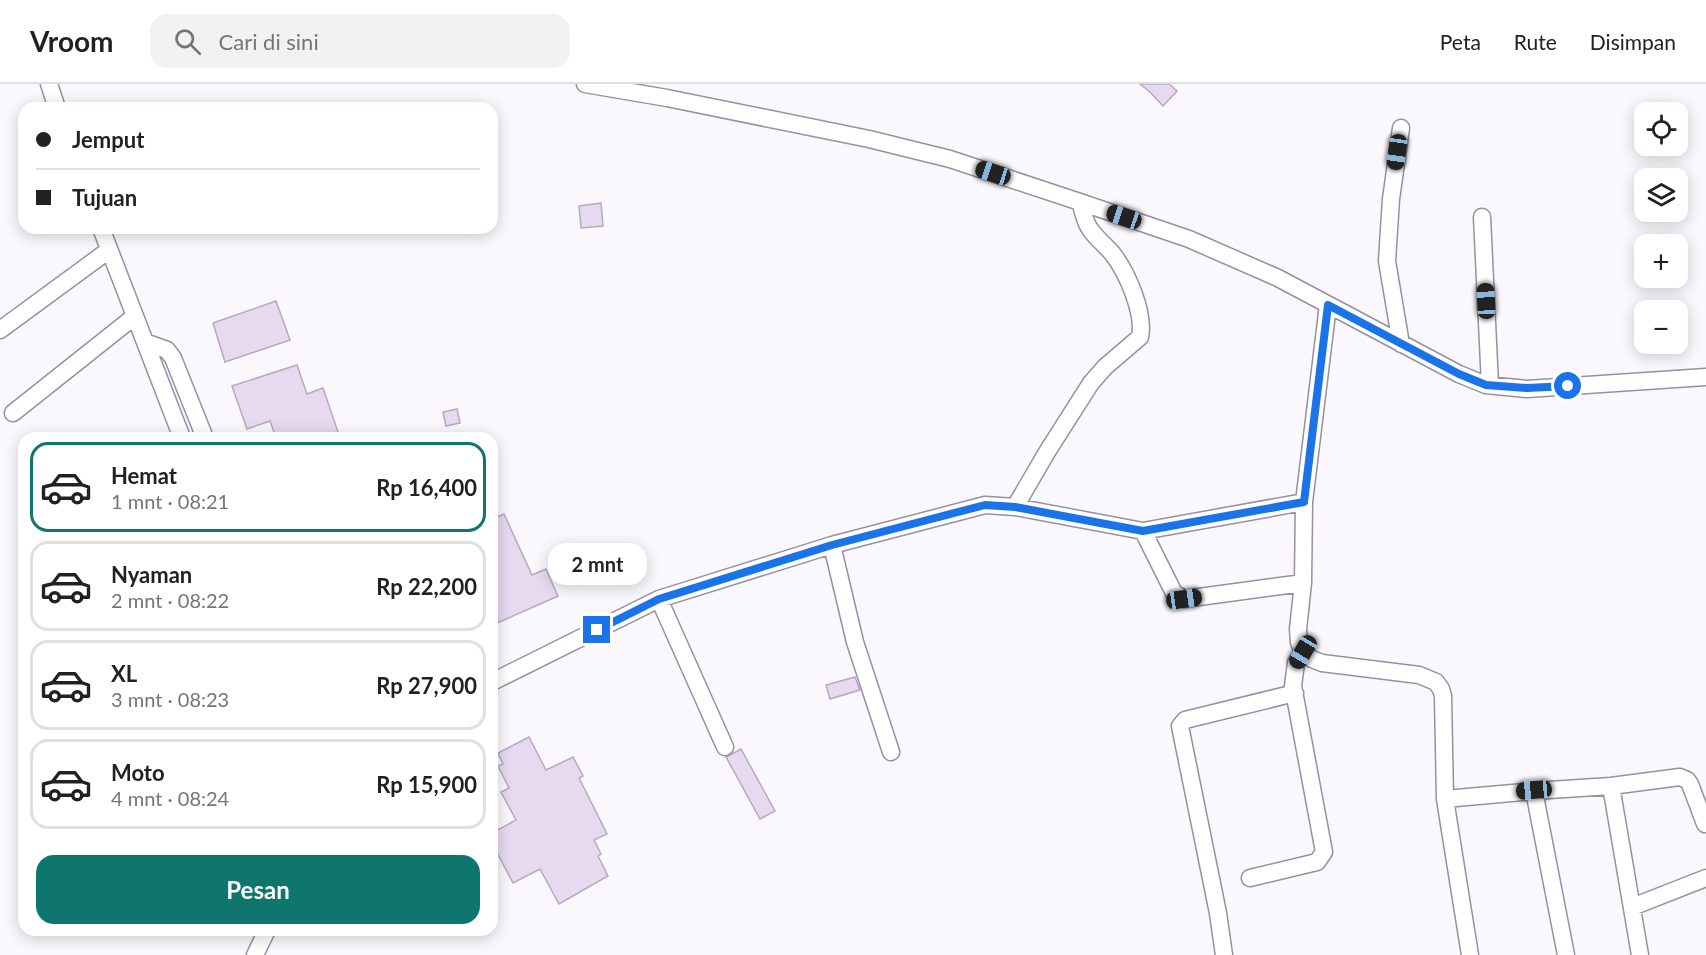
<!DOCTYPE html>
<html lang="id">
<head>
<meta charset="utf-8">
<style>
  body { margin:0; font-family:Lato,sans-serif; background:#f2f2f2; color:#202124; height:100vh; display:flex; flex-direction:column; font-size:22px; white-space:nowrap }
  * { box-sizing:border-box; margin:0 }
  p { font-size:20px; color:#757577 }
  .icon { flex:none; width:33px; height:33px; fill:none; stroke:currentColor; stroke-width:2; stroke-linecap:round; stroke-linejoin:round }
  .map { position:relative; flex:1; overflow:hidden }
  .drawer { position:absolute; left:18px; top:348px; width:480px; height:504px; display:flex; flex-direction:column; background:#fff; border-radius:18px; box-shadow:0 3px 15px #0003 }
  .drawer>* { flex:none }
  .banner { position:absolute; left:18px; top:18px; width:480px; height:132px; border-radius:18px; box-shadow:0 3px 15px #0003; display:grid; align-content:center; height:132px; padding:0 18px; background:#fff }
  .buttons { position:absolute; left:1634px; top:18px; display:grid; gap:12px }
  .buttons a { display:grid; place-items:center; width:54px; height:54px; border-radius:12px; background:#fff; box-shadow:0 3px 15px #0003; font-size:30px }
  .end { position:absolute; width:27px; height:27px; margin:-14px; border:8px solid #1a73e8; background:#fff; box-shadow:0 0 0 3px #fff }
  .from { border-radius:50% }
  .bubble { position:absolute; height:42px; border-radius:18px; background:#fff; box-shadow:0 3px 15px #0003; font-size:20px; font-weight:700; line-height:42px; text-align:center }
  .car { position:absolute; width:18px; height:36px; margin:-18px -9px; border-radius:8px; box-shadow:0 0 4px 2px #0007; background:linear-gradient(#222 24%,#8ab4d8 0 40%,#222 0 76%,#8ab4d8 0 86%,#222 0) }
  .banner b { display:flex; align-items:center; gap:21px; height:57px; font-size:22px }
  .banner b+b { border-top:2px solid #e0e0e0 }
  .banner i { width:15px; height:15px; background:#202124 }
  ul { padding:10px 0 0; list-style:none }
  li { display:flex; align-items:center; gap:18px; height:90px; margin:0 12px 9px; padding:0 6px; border:3px solid #e0e0e0; border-radius:18px }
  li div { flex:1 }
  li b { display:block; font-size:22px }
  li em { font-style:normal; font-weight:700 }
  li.selected { border-color:#0f766e }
  li>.icon { width:54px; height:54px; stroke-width:1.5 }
  .cta { display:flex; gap:12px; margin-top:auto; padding:12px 18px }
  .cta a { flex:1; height:69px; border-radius:18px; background:#0f766e; color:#fff; font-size:24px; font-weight:700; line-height:69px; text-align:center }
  header { display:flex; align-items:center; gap:36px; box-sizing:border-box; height:84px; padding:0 30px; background:#fff; border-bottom:2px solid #e0e0e0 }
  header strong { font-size:28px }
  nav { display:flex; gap:33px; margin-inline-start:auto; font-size:21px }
  .search { width:420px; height:54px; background:#f2f2f2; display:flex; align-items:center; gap:15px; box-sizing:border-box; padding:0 21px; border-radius:18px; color:#757577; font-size:22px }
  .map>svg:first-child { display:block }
  .building { fill:#e7d9f0; stroke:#b5a9bf; stroke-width:1.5 }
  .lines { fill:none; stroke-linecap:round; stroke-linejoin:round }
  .minor-casing { stroke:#968fa6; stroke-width:19 }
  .minor { stroke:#fff; stroke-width:16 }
  .route { stroke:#1a73e8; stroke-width:8 }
</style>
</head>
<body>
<header>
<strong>Vroom</strong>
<div class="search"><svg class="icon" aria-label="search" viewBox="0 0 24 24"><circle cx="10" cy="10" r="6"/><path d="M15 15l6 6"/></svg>Cari di sini</div>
<nav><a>Peta</a><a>Rute</a><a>Disimpan</a></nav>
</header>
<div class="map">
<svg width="1706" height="871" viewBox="0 0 1706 871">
  <rect width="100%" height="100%" fill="#faf8fd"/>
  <path class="building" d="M1140,0H1169L1177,7L1163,22L1150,8Z
    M601,119L603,142L581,144L579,122Z
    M276,217L290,256L225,278L213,239Z
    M297,281L307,310L323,304L340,354H276L270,337L247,345L232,302Z
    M457,325L460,339L446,342L443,328Z
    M504,430L532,491L546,485L558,512L495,540L492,534V509L496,507L492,498V435Z
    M855,593L860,606L830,615L826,601Z
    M529,653L546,686L573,673L583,692L579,694L607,750L594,756L601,770L598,772L608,792L559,820L540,785L513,799L492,759V749L516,736L501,708L509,704L498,682L503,680L498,669Z
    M741,665L775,727L760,735L726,673Z"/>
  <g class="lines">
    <defs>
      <path id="minor" d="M49,0L57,24
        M585,0L667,14L869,55L950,75L1080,118L1189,155L1278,194L1459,290L1486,301L1527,305L1706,293
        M1401,44L1391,115L1387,177L1401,260
        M1482,133L1490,301
        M101,144L182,354
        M1328,221L1304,418L1303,499L1298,545L1299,558L1303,568L1312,575L1322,579L1419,591L1436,598L1441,605L1443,612L1445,715L1470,871
        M0,246L109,166
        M145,258L167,266L173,274L205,354
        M13,329L135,232
        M1015,423L1047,368L1091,299L1105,283L1140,253C1145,229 1127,188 1112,169C1105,161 1096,154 1090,145C1084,137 1083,126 1080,118
        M1143,447L1174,509L1184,515L1303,499
        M832,461L855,558L891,668
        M659,515L725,663
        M492,598L659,515L832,461L985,421L1015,423L1143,447L1304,418
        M1611,702L1640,871
        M1534,707L1566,871
        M1445,715L1534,707L1611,702L1680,693L1687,696L1690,700L1705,740
        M1250,794L1317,778L1324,768L1293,602L1296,579L1303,568
        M1632,823L1706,794
        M255,871L267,846
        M1224,871L1218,829L1180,642L1185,636L1295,609"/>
    </defs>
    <use href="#minor" class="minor-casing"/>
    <use href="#minor" class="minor"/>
  </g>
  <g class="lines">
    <path class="route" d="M597,546L659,515L832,461L985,421L1015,423L1143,447L1304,418L1328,221L1459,290L1486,301L1527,304L1568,302"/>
  </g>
</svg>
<div class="buttons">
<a><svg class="icon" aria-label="locate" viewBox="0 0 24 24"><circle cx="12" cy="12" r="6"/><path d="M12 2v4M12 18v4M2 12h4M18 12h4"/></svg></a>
<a><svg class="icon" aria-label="layers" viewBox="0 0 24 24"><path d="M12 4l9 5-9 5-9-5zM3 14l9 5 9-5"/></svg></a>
<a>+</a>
<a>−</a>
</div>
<i class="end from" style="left:1568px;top:302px"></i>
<i class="end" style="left:597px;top:546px"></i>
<div class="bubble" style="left:548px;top:459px;width:99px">2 mnt</div>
<i class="car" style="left:1397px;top:68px;rotate:188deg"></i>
<i class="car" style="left:993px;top:89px;rotate:288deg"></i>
<i class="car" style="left:1124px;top:133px;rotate:289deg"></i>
<i class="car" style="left:1486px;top:217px;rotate:357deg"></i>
<i class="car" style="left:1184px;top:515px;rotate:82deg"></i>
<i class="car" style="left:1303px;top:568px;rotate:211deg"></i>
<i class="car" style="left:1534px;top:706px;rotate:265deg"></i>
<div class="banner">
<b><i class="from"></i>Jemput</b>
<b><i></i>Tujuan</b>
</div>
<section class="drawer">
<ul>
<li class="selected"><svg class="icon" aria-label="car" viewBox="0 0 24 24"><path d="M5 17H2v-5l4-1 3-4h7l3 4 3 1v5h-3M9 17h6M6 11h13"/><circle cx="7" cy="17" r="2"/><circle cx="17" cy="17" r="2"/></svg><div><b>Hemat</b><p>1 mnt · 08:21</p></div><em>Rp 16,400</em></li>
<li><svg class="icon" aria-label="car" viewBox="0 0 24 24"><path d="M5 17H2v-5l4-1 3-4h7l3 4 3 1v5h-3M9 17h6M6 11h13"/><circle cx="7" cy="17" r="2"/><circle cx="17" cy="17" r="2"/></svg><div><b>Nyaman</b><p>2 mnt · 08:22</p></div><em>Rp 22,200</em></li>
<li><svg class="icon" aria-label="car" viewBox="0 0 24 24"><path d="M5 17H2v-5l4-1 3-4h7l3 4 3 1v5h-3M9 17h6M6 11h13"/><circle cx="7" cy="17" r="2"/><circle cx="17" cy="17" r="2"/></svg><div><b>XL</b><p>3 mnt · 08:23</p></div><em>Rp 27,900</em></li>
<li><svg class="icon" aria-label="car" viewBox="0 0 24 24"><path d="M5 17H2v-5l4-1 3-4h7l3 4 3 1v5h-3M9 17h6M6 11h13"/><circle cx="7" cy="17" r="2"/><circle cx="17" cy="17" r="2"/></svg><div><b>Moto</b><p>4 mnt · 08:24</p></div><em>Rp 15,900</em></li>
</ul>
<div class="cta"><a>Pesan</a></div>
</section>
</div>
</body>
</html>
